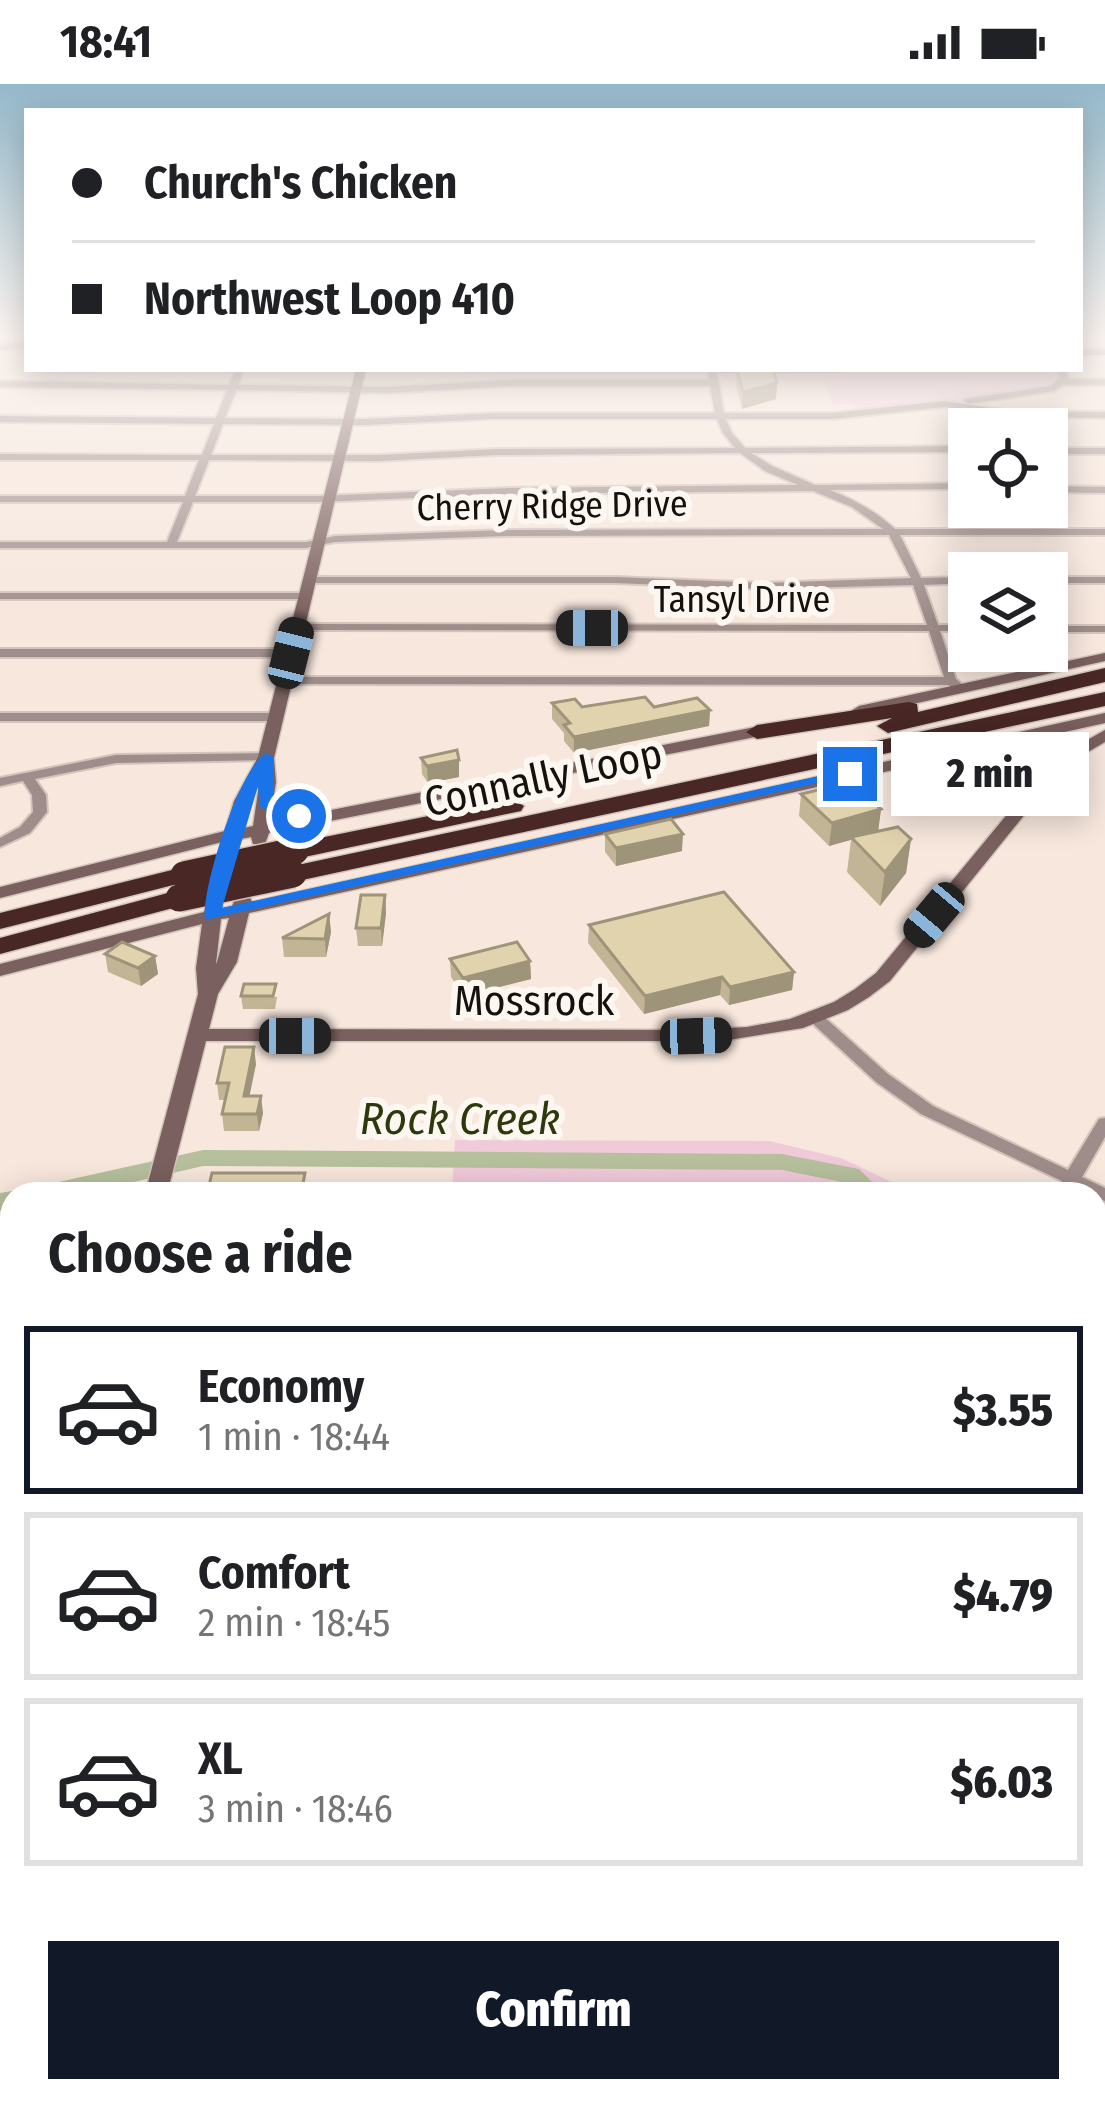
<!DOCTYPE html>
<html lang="en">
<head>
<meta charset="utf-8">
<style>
  body { margin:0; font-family:"Fira Sans Condensed",sans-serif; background:#f2f2f2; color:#202124; height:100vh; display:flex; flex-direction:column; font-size:45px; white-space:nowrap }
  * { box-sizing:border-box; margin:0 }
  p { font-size:39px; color:#757577 }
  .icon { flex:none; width:66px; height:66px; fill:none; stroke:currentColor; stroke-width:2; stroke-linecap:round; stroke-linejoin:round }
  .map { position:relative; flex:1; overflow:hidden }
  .sheet { position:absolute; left:0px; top:1098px; width:1107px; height:921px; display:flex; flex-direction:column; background:#fff; border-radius:36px 36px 0 0; box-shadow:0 6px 30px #0003 }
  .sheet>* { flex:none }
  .banner { position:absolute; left:24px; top:24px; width:1059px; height:264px; border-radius:0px; box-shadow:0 6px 30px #0003; display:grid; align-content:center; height:264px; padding:0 48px; background:#fff }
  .buttons { position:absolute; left:948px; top:324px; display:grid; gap:24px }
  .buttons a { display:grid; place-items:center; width:120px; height:120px; border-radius:0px; background:#fff; box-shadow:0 6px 30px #0003; font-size:60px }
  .end { position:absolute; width:54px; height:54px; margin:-27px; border:15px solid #1a73e8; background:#fff; box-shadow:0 0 0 6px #fff }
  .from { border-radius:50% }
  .bubble { position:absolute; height:84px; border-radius:0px; background:#fff; box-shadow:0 6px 30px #0003; font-size:39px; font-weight:800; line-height:84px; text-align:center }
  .car { position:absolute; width:36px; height:72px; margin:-36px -18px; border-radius:15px; box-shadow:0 0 9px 3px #0007; background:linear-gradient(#222 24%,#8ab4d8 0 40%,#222 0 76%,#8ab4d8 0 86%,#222 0) }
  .banner b { display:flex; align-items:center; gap:42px; height:114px; font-size:45px }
  .banner b+b { border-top:3px solid #e0e0e0 }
  .banner i { width:30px; height:30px; background:#202124 }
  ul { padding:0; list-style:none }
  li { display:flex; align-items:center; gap:36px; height:168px; margin:0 24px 18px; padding:0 24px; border:6px solid #e0e0e0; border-radius:0px }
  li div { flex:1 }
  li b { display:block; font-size:45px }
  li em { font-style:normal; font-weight:800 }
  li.on { border-color:#111827 }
  li>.icon { width:108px; height:108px; stroke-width:1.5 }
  h2 { padding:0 48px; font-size:54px; line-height:144px }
  .primary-button { display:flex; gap:24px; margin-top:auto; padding:24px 48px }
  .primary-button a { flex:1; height:138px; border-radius:0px; background:#111827; color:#fff; font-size:48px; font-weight:800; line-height:138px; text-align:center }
  .status { display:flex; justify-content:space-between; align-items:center; height:84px; padding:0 60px; background:#fff; direction:ltr }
  .status svg { height:33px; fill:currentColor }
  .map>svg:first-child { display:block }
  .green { fill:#f1cada }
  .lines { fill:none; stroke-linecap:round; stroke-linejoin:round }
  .river { fill:#b6c09c; fill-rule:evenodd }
  .street-casing { stroke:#d3c5bc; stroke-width:4 }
  .secondary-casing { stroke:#d3c5bc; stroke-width:3 }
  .highway-casing { stroke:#d3c5bc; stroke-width:3 }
  .street { fill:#9f8d8b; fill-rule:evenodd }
  .secondary { fill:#7a605e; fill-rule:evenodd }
  .highway { fill:#482725; fill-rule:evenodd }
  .highway-bridge-casing { stroke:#d3c5bc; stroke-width:30; stroke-linecap:butt }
  .highway-bridge { stroke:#482725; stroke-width:27 }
  .wall { fill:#c2b596 }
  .shaded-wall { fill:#9e947a }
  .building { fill:#e2d3af; stroke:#9e947a; stroke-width:3 }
  .route { fill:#1a73e8 }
  .labels { text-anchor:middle; stroke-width:12; stroke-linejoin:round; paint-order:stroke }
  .far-street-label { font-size:36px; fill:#17110e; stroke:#fdf7f2 }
  .street-label { font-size:42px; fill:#17110e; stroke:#fdf7f2 }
  .water-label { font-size:45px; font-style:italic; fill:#2e380d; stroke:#fdf7f2 }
</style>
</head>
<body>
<div class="status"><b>18:41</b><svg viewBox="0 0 49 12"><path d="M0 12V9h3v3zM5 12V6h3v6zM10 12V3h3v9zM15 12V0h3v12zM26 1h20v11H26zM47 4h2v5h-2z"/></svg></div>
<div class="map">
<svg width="1105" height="2018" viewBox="0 0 1105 2018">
  <rect width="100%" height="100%" fill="#f7e7dd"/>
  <path class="green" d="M1057,287L1059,299L1041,307L861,329L853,320L833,321L824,297H722L719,288Z
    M455,1056L769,1057L841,1074L917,1110H819L773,1102L452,1104Z"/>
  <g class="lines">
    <path class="river" d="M203,1066L782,1070L859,1085L884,1110H855L842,1098L782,1086L203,1082L82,1110H32L45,1101Z
      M12,1107L21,1110H12V1125L0,1127V1109Z
      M1095,1297L1105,1300V1324L1095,1321Z"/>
    <defs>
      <path id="street" d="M236,285H244L238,301L388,303L516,296H709L708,285H1065L1069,295H1105V301H1063L1054,307L968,320L964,317L965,315L1051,302L1060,294L1058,288L717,289L724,329H833L945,317L1010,327L1105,328V334L1010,333L945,323L833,335H726L732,349L745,364L969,362V368L751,369L772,382L815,401L969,399V405L830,406C855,416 875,427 895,445H1105V451H900L921,494L969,493V499L924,501L938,541H969V547H940L956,595L965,603L959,607L948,601L285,600L281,599V593H944L929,547L298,546L292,543L298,540L927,541L913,501L763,505L615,499H309L304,496L309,493H615L763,499L911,494L889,451L506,452L335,458L306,464H0V458H167L183,418H0V412H185L199,376H0V370L202,371L214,340L0,338V332L216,334L227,306L0,303V297L229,301ZM516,302H710L715,329H493L364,335L225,334L236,306L388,309ZM493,335H717L723,349L735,364L497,365L379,371H211L223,340L364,341ZM740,369L765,387L798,401L509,404L318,412H195L209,376L379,377L497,371ZM813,407L852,423L883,445L506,446L335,452L306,458H177L193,418H318L509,410Z
        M1047,364H1105V370H1047Z
        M1047,402L1105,403V409L1047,408Z
        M1047,493H1105V499H1047Z
        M0,509H305L311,512L305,515H0Z
        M1047,542H1105V548H1047Z
        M0,565H291L297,569L291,573H0Z
        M0,629H275L281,633L275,637H0Z
        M266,669L272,673L271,676L116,679L35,695L46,711L47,728L30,749L0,763V754L20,743L33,728L32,711L23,697L0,702V694L116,671Z
        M817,930L823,932L888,990L933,1022L1068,1086L1099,1035L1105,1034V1053L1082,1093L1105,1104V1117L1095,1113V1110H1088L1075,1104L1072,1110H1054L1062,1097L921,1030L876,998L811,938L809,935L811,932Z
        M1095,1228L1105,1233V1250L1095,1245Z
        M1095,1377L1105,1380V1396L1095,1393Z
        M1105,1892V1918L1095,1919V1893Z
        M541,2007H571L566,2018H536Z"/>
      <path id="secondary" d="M27,258V264L0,266V260Z
        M1080,265H1105V271H1080Z
        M356,285H366L274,674L276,698L270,738L776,639L784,644L776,649L269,749L265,760H253L251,753L241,755L236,766H224L222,758L0,814V803L225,747L234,717L258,673ZM259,701L253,742L244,744L250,717Z
        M1105,569V577L859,632L851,627L859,622Z
        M1105,629V639L249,829L237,878L218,910L209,945L696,946L747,943L790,935L834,918L855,905L876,889L1052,676L1105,646V658L1064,682L890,897L869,913L848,926L803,944L722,957H206L167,1110H145L198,910L196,884L202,840L0,892V880L204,828L208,817H220L223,824L232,822L237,811H249L252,818ZM229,834L217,878L216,880L221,835Z
        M12,1677V1748L0,1755V1684Z"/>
      <path id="highway" d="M1105,584V598L888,649L877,642L892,634L757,655L746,648L757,641L909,618L917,620L918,628Z
        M1105,608V622L293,798L280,790L293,782Z
        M512,715L524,722L521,727L295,775L282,767L295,759Z
        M184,783L197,791L193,796L0,845V829Z
        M179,806L188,808L192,814L188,820L0,870V854Z"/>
    </defs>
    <use href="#street" class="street-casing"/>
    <use href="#secondary" class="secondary-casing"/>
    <use href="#highway" class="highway-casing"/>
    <use href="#street" class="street"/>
    <use href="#secondary" class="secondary"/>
    <use href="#highway" class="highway"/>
    <defs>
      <path id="highway-bridge" d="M184,791L295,767
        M179,814L293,790"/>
    </defs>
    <use href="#highway-bridge" class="highway-bridge-casing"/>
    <use href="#highway-bridge" class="highway-bridge"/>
  </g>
  <path class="wall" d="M737,286L777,299L776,315L742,325L736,302Z
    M552,619L582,623H654L710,626L709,642L574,669L564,657V649L552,635Z
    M948,673L1004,698L1001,715L977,719L946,690Z
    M421,674L459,693L428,699L422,690Z
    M801,710L881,725L878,747L911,755L906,789L880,822L847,788L851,756L829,762L799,732Z
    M605,750L682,767L616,782L605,768Z
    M385,811L386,829L382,862H358L356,844Z
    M329,830L331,848L326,873H284L282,854Z
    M589,841L794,888L792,906L729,921L720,911L644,930L588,859Z
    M105,870L155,872L158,890L141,902L108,888Z
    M450,875L530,877L531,895L464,912L451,893Z
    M241,912L277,913L275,925H243Z
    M256,980L249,1012L263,1029L259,1047H224L222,1030L225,1016H219L217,999Z"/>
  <path class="shaded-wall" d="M777,299L776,315L742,325L743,308Z
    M710,626L709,642L574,669V653Z
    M459,676V693L428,699L427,682Z
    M1004,698L1001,715L977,719L980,702Z
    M881,725L878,748L829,762L832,739Z
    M683,750L682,767L616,782V764Z
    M911,755L906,789L880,822L885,788Z
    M385,811L386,829L382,862L381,844Z
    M329,830L331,848L326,873L325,855Z
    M155,872L158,890L141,902L138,884Z
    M530,877L531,895L464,912L463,894Z
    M794,888L792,906L729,921L730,903Z
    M722,893L720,911L644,930L645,912Z
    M254,963L256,980L246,1029L244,1012Z
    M261,1012L263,1029L259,1047L257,1030Z
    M5,1221L12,1247L0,1283V1236Z"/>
  <path class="building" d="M773,285L777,299L743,308L737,286Z
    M645,613L654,623L697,614L710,626L574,653L564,641L570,639L552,619L575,615L582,623Z
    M457,666L459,676L427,682L421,674Z
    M972,669L1004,698L980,702L948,673Z
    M852,698L881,725L832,739L801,710Z
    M671,735L683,750L616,764L605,750Z
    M898,743L911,755L885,788L851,753Z
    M724,808L794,888L730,903L722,893L645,912L589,841Z
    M361,811H385L381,844H356Z
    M329,830L325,855L282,854Z
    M122,858L155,872L138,884L105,870Z
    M517,858L530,877L463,894L450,875Z
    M244,900H276L273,912H241Z
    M225,963H254L244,1012H261L257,1030H222L229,999H217Z
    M212,1089H305L301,1110H207Z"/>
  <linearGradient id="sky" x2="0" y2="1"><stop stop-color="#94b9ca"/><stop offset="0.47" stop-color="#fbf4f0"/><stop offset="1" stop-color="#fbf4f0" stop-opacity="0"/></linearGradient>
  <rect width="1105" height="535" fill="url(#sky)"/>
  <path class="route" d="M266,669L273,673V717L307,732L299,737L260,723L258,702L222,824L850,685L858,690L205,836C201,806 239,685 266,669Z"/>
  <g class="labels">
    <g class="far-street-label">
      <text transform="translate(552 421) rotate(-1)" y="13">Cherry Ridge Drive</text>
      <text x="742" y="528">Tansyl Drive</text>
    </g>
    <g class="street-label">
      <text transform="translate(543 693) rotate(-12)" y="15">Connally Loop</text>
      <text x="534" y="931">Mossrock</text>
    </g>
    <g class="water-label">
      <text x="460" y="1050">Rock Creek</text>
    </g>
  </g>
</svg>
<div class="buttons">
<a><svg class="icon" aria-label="locate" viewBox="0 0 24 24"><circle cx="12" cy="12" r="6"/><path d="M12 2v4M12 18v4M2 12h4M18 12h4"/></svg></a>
<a><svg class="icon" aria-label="layers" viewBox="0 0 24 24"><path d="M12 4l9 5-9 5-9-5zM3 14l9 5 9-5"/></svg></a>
</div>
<i class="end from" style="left:299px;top:732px"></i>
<i class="end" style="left:850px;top:690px"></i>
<div class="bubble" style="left:891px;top:648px;width:198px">2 min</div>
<i class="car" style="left:592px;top:544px;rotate:270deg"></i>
<i class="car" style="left:291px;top:569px;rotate:14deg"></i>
<i class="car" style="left:934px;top:831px;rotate:220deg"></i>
<i class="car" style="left:295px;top:952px;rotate:90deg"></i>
<i class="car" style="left:696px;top:952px;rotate:88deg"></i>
<div class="banner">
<b><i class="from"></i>Church's Chicken</b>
<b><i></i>Northwest Loop 410</b>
</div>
<section class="sheet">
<h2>Choose a ride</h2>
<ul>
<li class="on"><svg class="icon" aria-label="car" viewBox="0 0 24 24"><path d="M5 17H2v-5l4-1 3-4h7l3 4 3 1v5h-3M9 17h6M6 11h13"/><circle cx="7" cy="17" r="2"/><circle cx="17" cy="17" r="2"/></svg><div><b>Economy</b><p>1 min · 18:44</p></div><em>$3.55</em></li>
<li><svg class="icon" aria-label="car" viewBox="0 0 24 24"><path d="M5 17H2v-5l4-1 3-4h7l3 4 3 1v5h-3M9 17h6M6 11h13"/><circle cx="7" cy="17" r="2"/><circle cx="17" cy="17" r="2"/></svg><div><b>Comfort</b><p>2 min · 18:45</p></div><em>$4.79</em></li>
<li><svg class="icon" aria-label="car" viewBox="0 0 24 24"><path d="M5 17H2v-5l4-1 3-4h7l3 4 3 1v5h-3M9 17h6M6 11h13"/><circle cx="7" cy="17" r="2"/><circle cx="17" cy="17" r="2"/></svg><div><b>XL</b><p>3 min · 18:46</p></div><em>$6.03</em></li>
</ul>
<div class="primary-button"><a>Confirm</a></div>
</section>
</div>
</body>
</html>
